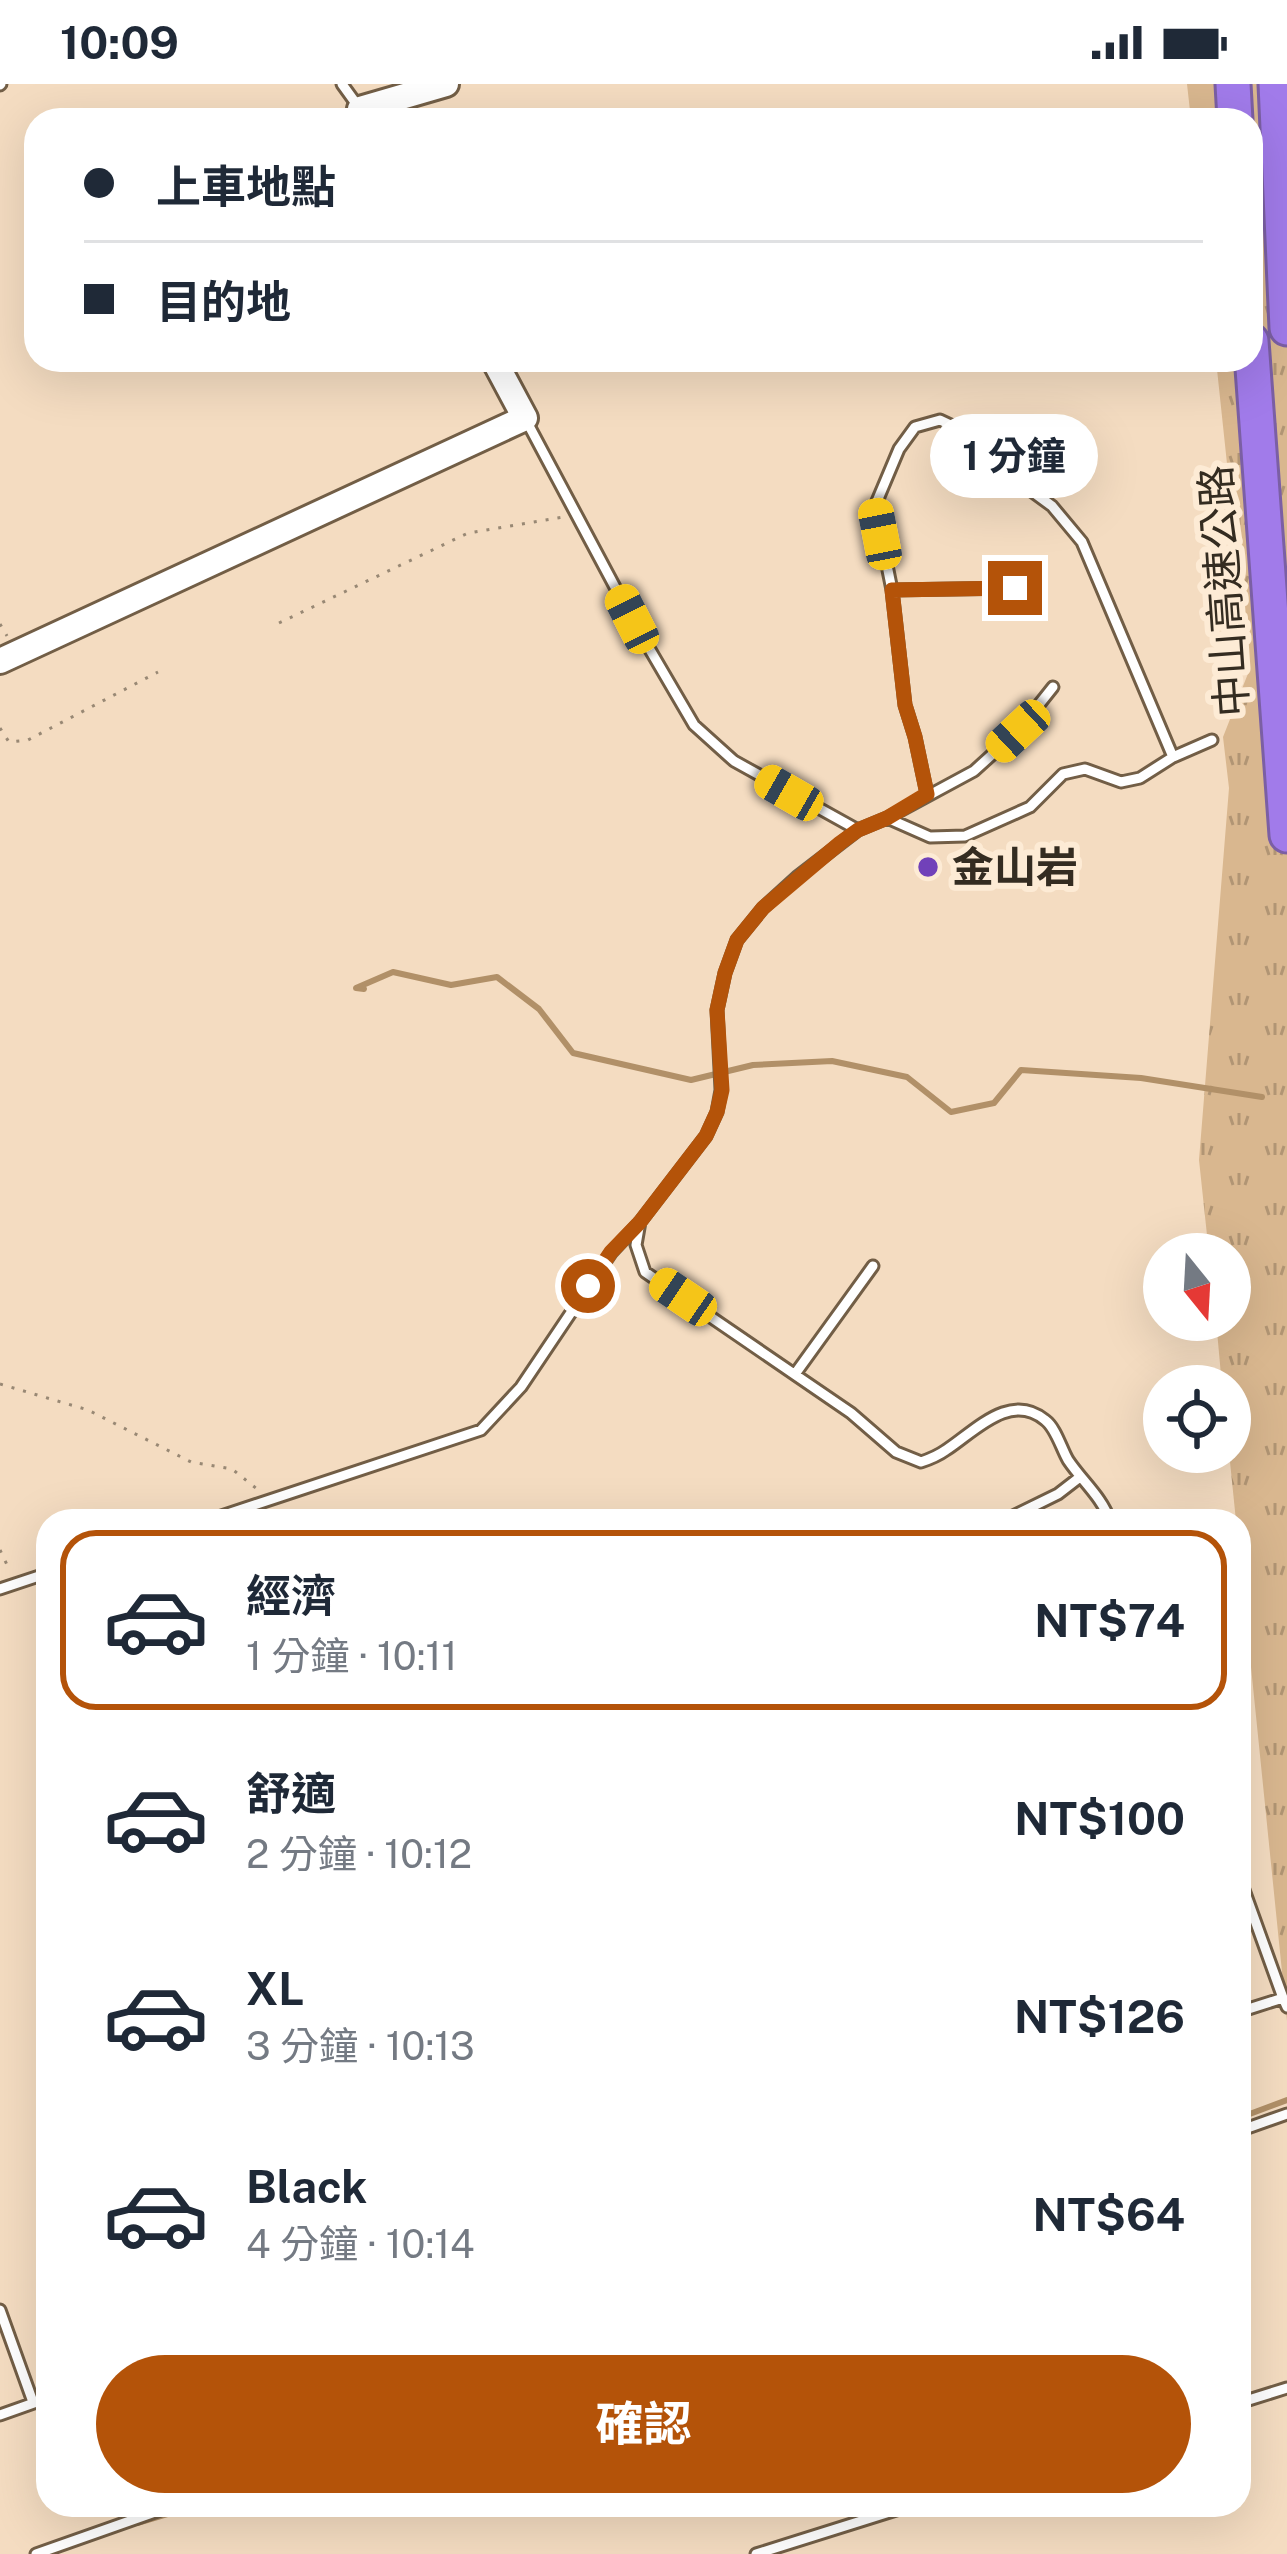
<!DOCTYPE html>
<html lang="zh-TW">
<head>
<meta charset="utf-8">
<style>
  body { margin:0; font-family:"Public Sans","Noto Sans TC",sans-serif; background:#f2f2f3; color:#1f2937; height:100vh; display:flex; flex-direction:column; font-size:45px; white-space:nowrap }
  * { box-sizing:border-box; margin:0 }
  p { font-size:39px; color:#747a83 }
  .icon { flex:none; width:66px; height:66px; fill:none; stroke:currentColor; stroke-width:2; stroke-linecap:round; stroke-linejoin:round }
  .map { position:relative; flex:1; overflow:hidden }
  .panel { position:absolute; left:36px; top:1425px; width:1215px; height:1008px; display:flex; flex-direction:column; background:#fff; border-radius:36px; box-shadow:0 12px 48px #0002 }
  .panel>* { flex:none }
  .guide { position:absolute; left:24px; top:24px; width:1239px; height:264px; border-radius:36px; box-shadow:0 12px 48px #0002; display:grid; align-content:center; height:264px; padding:0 60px; background:#fff }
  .needle { width:78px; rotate:162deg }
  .controls { position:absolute; left:1143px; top:1149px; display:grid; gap:24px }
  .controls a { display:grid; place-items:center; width:108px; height:108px; border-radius:50%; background:#fff; box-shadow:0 12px 48px #0002; font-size:60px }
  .end { position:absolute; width:54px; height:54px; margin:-27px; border:15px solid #b45309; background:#fff; box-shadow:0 0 0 6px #fff }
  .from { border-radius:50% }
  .bubble { position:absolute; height:84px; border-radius:42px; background:#fff; box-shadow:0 12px 48px #0002; font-size:39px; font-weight:700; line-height:84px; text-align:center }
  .car { position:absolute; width:36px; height:72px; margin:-36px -18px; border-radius:15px; box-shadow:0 0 9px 3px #0007; background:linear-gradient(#f5c518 24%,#345 0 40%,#f5c518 0 76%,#345 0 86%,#f5c518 0) }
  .guide b { display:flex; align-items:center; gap:42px; height:114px; font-size:45px }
  .guide b+b { border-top:3px solid #e0e1e3 }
  .guide i { width:30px; height:30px; background:#1f2937 }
  ul { padding:21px 0 0; list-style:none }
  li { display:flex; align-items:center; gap:36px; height:180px; margin:0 24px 18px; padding:0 36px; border:6px solid transparent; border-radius:36px }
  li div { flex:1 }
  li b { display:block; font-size:45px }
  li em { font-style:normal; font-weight:700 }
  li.selected { border-color:#b45309 }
  li>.icon { width:108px; height:108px; stroke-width:1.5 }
  .cta { display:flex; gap:24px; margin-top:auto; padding:24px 60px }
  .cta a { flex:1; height:138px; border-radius:72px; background:#b45309; color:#fff; font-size:48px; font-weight:700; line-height:138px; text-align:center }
  .status { display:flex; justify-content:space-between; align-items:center; height:84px; padding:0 60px; background:#fff; direction:ltr }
  .status svg { height:33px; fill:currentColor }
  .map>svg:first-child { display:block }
  .grass { fill:url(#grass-tufts) }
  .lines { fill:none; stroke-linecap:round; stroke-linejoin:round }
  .stream { stroke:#b19068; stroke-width:6 }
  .service-casing { stroke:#725e46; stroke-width:15 }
  .tertiary-casing { stroke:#725e46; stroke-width:30 }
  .motorway-casing { stroke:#7b5fa4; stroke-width:39 }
  .path { stroke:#988874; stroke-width:3; stroke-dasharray:3 9; stroke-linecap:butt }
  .service { stroke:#fff; stroke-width:9 }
  .tertiary { stroke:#fff; stroke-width:24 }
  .motorway { stroke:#a17bea; stroke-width:33 }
  .route { stroke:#b45309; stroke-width:15 }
  .poi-dot { fill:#7141b9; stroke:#fdebd5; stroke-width:4.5 }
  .labels { text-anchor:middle; stroke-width:12; stroke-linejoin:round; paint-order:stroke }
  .street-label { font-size:42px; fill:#342c21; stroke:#fdebd5 }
  .poi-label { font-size:42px; font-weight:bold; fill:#342c21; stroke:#fdebd5; text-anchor:start }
</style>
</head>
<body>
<div class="status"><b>10:09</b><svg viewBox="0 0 49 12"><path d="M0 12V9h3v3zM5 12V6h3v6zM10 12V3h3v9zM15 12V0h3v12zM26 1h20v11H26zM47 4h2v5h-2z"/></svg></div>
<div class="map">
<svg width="1287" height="2470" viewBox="0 0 1287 2470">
  <defs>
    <pattern id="grass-tufts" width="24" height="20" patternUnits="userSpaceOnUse" patternTransform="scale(3)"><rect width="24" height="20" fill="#d9b78f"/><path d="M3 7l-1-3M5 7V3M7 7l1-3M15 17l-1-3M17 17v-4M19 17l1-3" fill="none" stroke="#b19574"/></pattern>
  </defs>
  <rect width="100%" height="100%" fill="#f4dcc1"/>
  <path class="grass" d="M1187,0H1287V1937L1239,1465V1437H1236L1229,1368L1230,1302H1222L1216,1236H1230V1170H1209L1199,1076L1229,704L1223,653L1249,587L1216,276H1251V36H1191Z"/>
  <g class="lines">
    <path class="stream" d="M364,905L356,904L393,888L451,901L497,893L539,925L573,969L691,996L753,981L832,977L907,993L951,1028L994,1019L1021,986L1141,994L1262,1013
      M1239,2034L1287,2016
      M138,2439L198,2421"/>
    <defs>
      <path id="service" d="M342,0L360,25
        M0,1L1,0
        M527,338L632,535L694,641L734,677L858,746
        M892,506L1015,504
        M927,710L915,653L905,621L892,506L875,422L899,365L915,343L940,336L957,344L974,365L1052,422L1082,458L1173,673L1212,656
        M887,734L930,753L965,752L1030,723L1063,690L1085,685L1121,698L1140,694L1173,673
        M640,1138L636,1161L645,1188L851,1329L896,1368L921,1378C930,1375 939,1371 946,1366C974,1348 1010,1307 1045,1336C1056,1344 1061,1364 1068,1376C1082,1397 1102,1413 1110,1437
        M795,1290L873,1182
        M206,1437L481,1346L521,1303L611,1169L640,1138L706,1052L717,1028L721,1006L717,926L725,889L737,856L763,824L797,793L858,746L887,734L974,687L1018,647L1053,603
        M1003,1437L1058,1410L1080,1393
        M0,1505L48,1489
        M1239,1792L1283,1914
        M1239,1928L1283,1914L1287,1923
        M1239,2047L1287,2030
        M0,2226L33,2318
        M1239,2319L1287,2304
        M0,2331L48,2314
        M36,2470L175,2421
        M756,2470L912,2421"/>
      <path id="tertiary" d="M366,36L360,25L446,0
        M0,577L525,334L494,276"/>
      <path id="motorway" d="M1233,0L1235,36
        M1276,0L1287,244
        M1251,257L1287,751"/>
    </defs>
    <use href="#service" class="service-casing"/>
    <use href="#tertiary" class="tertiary-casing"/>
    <use href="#motorway" class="motorway-casing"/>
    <path class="path" d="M279,539L468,449L564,433
      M0,540L7,552
      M0,644L9,658L28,656L158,588
      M0,1300L88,1326L191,1378L232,1385L257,1405
      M282,1426L294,1437
      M0,1466L10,1487"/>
    <use href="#service" class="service"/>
    <use href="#tertiary" class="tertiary"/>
    <use href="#motorway" class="motorway"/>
  </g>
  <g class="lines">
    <path class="route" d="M588,1202L611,1168L640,1138L706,1052L717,1028L722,1006L717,926L725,889L737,856L763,824L840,759L858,746L887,734L927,710L915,653L905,621L892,506L1015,504"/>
  </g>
  <circle class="poi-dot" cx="928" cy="783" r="12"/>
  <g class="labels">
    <g class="street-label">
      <text transform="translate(1224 507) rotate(-94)" y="15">中山高速公路</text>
    </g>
    <g class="poi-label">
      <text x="952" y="798">金山岩</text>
    </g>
  </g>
</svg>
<div class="controls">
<a><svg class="needle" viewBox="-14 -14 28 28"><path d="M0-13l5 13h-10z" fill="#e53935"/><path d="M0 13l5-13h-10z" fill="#747a83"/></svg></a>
<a><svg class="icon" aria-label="locate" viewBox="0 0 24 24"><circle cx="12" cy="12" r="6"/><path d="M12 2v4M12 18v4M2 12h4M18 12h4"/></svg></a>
</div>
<i class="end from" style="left:588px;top:1202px"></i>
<i class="end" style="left:1015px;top:504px"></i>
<div class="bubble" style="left:930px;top:330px;width:168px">1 分鐘</div>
<i class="car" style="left:880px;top:450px;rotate:349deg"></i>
<i class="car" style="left:632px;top:535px;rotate:333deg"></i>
<i class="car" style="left:1018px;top:647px;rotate:227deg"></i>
<i class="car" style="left:789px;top:709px;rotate:300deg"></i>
<i class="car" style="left:683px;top:1213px;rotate:304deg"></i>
<div class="guide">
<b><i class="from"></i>上車地點</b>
<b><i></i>目的地</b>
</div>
<section class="panel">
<ul>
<li class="selected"><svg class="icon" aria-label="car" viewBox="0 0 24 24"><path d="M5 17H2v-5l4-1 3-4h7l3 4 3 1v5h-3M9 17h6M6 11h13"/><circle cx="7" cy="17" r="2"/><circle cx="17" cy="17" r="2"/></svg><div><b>經濟</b><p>1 分鐘 · 10:11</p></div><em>NT$74</em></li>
<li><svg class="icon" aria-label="car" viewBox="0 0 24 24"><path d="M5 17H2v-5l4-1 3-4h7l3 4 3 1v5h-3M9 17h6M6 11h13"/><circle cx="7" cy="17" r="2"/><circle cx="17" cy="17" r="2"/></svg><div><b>舒適</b><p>2 分鐘 · 10:12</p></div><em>NT$100</em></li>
<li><svg class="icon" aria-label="car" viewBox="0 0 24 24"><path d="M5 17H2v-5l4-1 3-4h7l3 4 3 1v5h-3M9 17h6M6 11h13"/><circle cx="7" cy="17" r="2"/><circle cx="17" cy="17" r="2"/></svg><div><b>XL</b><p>3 分鐘 · 10:13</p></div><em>NT$126</em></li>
<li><svg class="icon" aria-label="car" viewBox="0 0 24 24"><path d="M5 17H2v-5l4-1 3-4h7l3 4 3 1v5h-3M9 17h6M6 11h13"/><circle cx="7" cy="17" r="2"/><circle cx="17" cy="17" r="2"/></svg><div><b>Black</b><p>4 分鐘 · 10:14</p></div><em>NT$64</em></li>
</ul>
<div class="cta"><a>確認</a></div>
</section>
</div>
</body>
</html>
